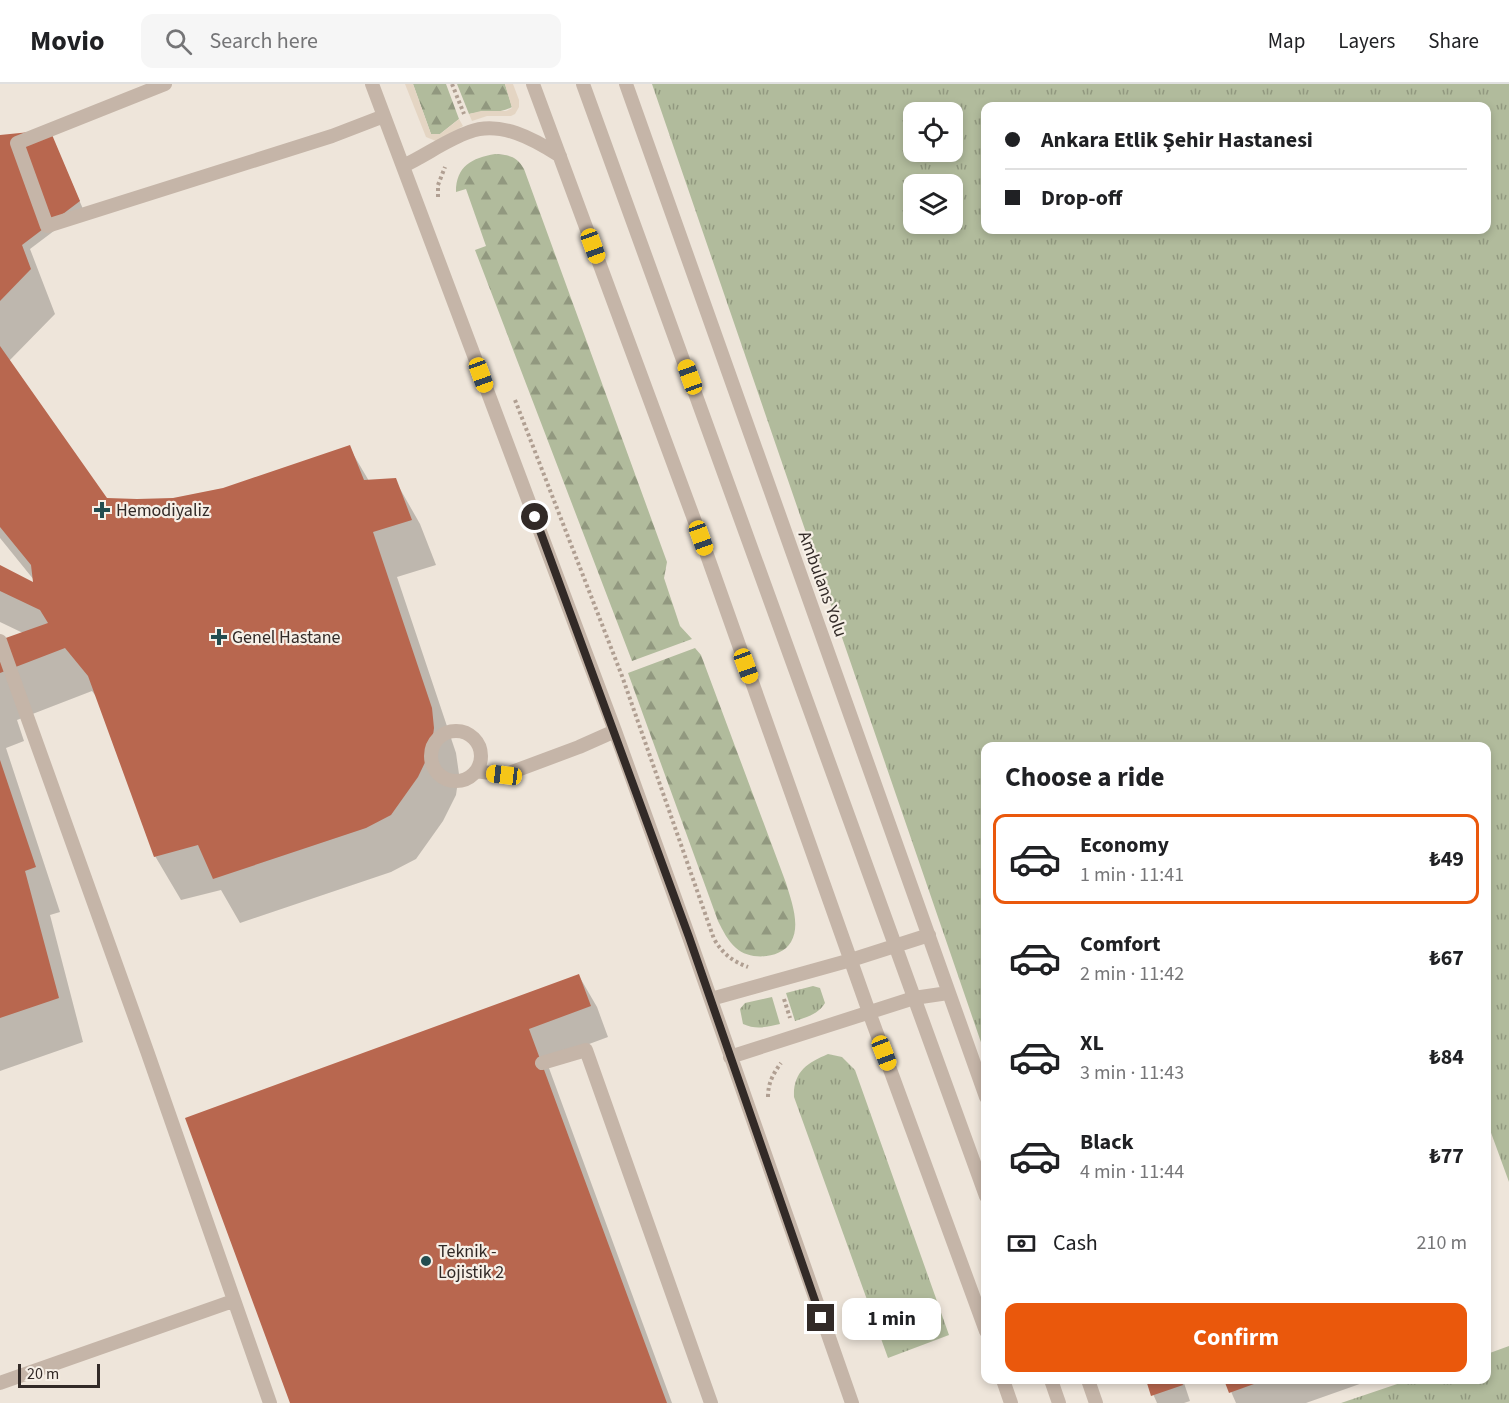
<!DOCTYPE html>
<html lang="en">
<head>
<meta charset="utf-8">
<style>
  body { margin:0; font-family:"Source Sans 3",sans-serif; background:#f6f6f6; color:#202124; height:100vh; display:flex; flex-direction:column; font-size:22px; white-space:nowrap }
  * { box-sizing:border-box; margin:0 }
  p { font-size:20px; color:#757577 }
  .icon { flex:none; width:33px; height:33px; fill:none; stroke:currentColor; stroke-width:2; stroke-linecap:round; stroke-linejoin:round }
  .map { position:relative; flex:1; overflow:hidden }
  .drawer { position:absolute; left:981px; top:658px; width:510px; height:642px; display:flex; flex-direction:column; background:#fff; border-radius:12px; box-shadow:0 3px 9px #0003 }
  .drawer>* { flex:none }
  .top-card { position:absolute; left:981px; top:18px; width:510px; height:132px; border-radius:12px; box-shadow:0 3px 9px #0003; display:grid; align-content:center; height:132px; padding:0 24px; background:#fff }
  .controls { position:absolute; left:903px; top:18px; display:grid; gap:12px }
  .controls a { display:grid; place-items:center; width:60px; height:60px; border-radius:12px; background:#fff; box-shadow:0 3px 9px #0003; font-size:30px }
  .scale { position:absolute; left:18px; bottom:15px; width:82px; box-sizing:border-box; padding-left:6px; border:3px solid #322a27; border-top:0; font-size:16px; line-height:21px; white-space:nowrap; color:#322a27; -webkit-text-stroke:4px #f6efe6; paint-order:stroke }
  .end { position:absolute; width:27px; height:27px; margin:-14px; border:8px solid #322a27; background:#fff; box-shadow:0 0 0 3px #fff }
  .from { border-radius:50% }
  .bubble { position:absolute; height:42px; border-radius:12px; background:#fff; box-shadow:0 3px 9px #0003; font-size:20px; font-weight:700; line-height:42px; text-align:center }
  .car { position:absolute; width:18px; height:36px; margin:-18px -9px; border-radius:8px; box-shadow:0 0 4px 2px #0007; background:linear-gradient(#f5c518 24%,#345 0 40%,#f5c518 0 76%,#345 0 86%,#f5c518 0) }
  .top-card b { display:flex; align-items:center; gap:21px; height:57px; font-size:22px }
  .top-card b+b { border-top:2px solid #e0e0e0 }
  .top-card i { width:15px; height:15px; background:#202124 }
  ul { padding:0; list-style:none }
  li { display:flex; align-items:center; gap:18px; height:90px; margin:0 12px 9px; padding:0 12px; border:3px solid transparent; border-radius:12px }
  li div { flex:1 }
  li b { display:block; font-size:22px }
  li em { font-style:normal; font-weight:700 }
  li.active { border-color:#ea580c }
  li>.icon { width:54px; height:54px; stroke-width:1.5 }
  h2 { padding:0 24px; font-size:27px; line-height:72px }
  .pay { display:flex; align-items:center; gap:15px; height:66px; padding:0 24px; font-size:22px }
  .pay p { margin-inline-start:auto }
  .primary-button { display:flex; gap:12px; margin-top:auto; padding:12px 24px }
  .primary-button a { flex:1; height:69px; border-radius:12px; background:#ea580c; color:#fff; font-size:24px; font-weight:700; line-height:69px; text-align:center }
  header { display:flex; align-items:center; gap:36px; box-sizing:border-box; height:84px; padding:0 30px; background:#fff; border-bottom:2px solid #e0e0e0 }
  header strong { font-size:28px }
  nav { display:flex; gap:33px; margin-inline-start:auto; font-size:21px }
  .search { width:420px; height:54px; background:#f6f6f6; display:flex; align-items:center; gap:15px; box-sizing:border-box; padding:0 21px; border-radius:12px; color:#757577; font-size:22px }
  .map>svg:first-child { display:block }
  .grass { fill:url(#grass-tufts); fill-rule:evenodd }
  .forest { fill:url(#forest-firs) }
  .plaza { fill:#e4d5c3 }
  .shadow { fill:#0003 }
  .building { fill:#b8674f }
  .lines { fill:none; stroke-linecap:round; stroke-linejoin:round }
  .path { stroke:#b09f92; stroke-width:4; stroke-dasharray:3 3; stroke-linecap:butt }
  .service { stroke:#c5b5a8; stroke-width:14 }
  .route { stroke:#322a27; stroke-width:8 }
  .poi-dot { fill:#224c4f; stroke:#f6efe6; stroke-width:2 }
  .labels { text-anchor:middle; stroke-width:4.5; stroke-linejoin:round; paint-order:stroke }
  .poi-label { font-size:18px; fill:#322a27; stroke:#f6efe6; text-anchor:start }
  .street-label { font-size:18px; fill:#322a27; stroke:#f6efe6 }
</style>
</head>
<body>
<header>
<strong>Movio</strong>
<div class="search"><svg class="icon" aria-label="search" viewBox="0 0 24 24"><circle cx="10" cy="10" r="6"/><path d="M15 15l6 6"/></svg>Search here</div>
<nav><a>Map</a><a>Layers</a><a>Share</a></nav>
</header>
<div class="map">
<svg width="1509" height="1319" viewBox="0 0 1509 1319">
  <defs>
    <pattern id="grass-tufts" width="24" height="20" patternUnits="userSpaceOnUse" patternTransform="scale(1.5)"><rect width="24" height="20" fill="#b1bb9c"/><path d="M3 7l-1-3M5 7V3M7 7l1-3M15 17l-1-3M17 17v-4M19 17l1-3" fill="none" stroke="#91987f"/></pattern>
    <pattern id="forest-firs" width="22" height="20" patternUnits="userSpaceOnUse" patternTransform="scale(1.5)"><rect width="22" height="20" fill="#b1bb9c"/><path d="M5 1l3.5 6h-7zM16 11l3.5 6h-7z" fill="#91987f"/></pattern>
  </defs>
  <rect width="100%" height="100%" fill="#eee5da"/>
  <path class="grass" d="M652,0H1509V1098L1486,1035V663H986L985,970ZM1486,22V146H986V22ZM952,28V68H914V28ZM914,100H952V140H914Z
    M813,902L820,904L825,919C818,930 808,933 795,937L786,909Z
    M772,913L780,940C767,943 756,946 743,940L740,925L745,919Z
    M828,970L842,973L855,986L949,1251L888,1274L794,1013C793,988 807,979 828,970Z
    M1509,1262V1319H1341L1409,1296H1486L1487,1270Z"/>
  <path class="forest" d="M413,0H446L459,35L440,50H431Z
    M457,0H505L512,23C500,30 483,27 469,30Z
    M495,70C509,71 517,72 524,85L667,478L664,494L680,542L692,555L632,577L475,166L486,162L466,105L456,108C456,82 472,74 495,70Z
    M695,564L701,571L786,799C791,816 801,841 791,858C781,875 750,877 736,864C728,857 723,847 718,837L628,589Z"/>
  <path class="plaza" d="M405,0H413L431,50H440L459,35L463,42L436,57L426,53Z
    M505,0H513L519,16V23L515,30L511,32H487L472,37L469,30L481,27H506L512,24Z"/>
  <path class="shadow" d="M0,52L53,55L83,125L30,165L55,230L9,277L106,415H173L223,405L349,363L369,397L395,396L420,440L436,481L397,493L456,669L459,690L456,711L443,737L416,775L391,788L240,839L221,806L181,816L155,772L98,615L92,607L17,636L24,657L6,664L60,828L50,831L83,958L0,987V557L23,549L0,538V483L35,501L34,496L0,454Z
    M579,892L597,923L608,953L546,976L672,1319H291L187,1035Z
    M1147,1296H1183L1190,1317L1184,1319H1157Z
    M1226,1296H1371L1306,1319H1236Z"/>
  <path class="building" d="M50,46L80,117L22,161L31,185L0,217V51Z
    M0,262L107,414L137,415L173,414L223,404L350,361L364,396L396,394L412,436L373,448L432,624L434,644L431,666L418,693L391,731L366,744L213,795L198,761L154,773L88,592L65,564L0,589V556L48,539L40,526L0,507V481L33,498L31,481L0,443Z
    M0,676L36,783L25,787L59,914L0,934Z
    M579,890L591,922L529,945L667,1319H290L185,1034Z
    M1146,1296H1181L1183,1301L1151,1312Z
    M1224,1296H1265L1229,1309Z"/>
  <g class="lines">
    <path class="path" d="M452,0L464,30
      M438,113V101L445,83
      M515,316L622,592L714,855C723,870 732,877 748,883
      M784,915L790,934
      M768,1013C768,999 773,990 781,979"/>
    <path class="service" d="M165,0L17,59L47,142L332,52L384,32
      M372,0L615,647L689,853L852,1319
      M533,0L701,454L869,928L986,1247
      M583,0L986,1112
      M626,0L986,1013
      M403,82C425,72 446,56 469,48C500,36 534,55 560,72
      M0,557L147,967L270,1319
      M431 672a25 25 0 1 1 50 0a25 25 0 1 1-50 0Z
      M476,687L504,691L579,663L615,647
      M711,915L851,876L929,851
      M730,973L914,914L948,909
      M542,979L586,966L711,1319
      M1003,1296L1011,1319
      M1051,1296L1059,1319
      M1088,1296L1096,1319
      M0,1299L233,1217"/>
  </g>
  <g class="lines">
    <path class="route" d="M535,433L689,853L821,1234"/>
  </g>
  <g class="poi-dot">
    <path d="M99 417h6v6h6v6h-6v6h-6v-6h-6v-6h6z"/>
    <path d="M216 544h6v6h6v6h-6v6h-6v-6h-6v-6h6z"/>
    <circle cx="426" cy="1177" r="6"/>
  </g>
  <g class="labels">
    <g class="poi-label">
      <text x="116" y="432">Hemodiyaliz</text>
      <text x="232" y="559">Genel Hastane</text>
      <text x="438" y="1173">Teknik -<tspan x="438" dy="21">Lojistik 2</tspan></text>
    </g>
    <g class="street-label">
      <text transform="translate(823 500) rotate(70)" y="6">Ambulans Yolu</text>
    </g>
  </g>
</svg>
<div class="controls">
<a><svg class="icon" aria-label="locate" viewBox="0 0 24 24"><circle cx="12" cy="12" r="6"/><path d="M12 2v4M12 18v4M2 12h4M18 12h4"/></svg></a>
<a><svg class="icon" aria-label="layers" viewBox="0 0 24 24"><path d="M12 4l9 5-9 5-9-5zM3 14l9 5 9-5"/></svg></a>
</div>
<div class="scale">20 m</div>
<i class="end from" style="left:535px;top:433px"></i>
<i class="end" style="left:821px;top:1234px"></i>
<div class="bubble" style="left:842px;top:1214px;width:99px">1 min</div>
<i class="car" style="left:593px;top:162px;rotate:160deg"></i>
<i class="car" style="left:481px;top:291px;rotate:160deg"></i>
<i class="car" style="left:690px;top:293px;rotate:340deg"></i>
<i class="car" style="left:701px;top:454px;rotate:160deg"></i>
<i class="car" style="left:746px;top:582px;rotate:160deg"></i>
<i class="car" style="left:504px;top:691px;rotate:277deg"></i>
<i class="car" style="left:884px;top:969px;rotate:159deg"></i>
<div class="top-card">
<b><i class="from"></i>Ankara Etlik Şehir Hastanesi</b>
<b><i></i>Drop-off</b>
</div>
<section class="drawer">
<h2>Choose a ride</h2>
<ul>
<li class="active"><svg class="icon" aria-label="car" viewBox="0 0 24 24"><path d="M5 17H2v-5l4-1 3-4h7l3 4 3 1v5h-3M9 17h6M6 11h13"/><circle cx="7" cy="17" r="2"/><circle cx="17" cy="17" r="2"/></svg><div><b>Economy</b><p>1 min · 11:41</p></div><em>₺49</em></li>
<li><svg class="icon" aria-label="car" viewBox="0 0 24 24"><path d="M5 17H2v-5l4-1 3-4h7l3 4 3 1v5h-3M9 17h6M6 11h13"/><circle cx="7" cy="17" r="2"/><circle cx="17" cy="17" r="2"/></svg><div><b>Comfort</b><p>2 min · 11:42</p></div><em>₺67</em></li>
<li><svg class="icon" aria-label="car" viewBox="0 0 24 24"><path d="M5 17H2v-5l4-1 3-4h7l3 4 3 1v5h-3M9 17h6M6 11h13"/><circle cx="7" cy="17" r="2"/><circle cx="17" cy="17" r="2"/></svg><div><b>XL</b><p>3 min · 11:43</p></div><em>₺84</em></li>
<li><svg class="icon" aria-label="car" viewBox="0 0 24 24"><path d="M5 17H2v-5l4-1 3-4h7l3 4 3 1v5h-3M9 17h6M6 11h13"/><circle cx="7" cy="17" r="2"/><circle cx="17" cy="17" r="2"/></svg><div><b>Black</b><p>4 min · 11:44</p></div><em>₺77</em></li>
</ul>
<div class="pay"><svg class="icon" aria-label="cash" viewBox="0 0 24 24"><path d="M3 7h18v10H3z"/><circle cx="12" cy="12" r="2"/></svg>Cash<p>210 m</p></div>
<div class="primary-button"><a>Confirm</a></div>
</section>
</div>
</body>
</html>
